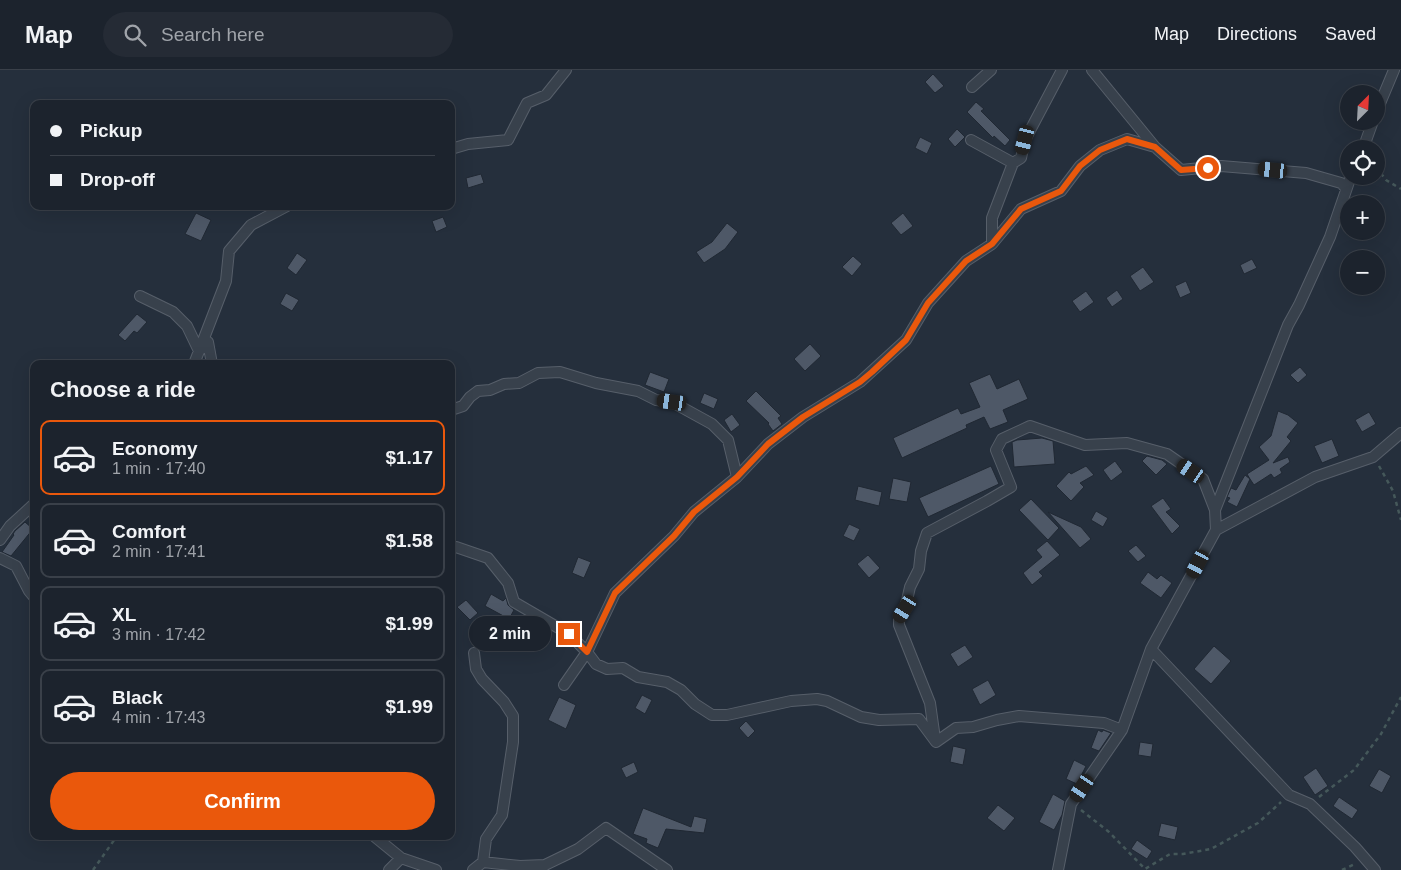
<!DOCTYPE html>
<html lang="en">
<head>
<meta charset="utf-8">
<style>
  body { margin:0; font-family:Helvetica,sans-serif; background:#252b35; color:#f1f3f6; height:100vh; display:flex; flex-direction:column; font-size:19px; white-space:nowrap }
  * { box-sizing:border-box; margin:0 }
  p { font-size:16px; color:#a0a4aa }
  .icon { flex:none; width:28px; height:28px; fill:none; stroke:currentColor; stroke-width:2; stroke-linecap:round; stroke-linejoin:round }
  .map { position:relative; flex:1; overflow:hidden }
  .side { position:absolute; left:30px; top:290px; width:425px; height:480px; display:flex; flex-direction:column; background:#1c232d; border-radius:10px; box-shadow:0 5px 20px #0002,0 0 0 1px #3a4049 }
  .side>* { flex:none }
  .top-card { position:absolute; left:30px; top:30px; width:425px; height:110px; border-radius:10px; box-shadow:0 5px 20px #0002,0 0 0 1px #3a4049; display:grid; align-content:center; height:110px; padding:0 20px; background:#1c232d }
  .needle { width:32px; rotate:24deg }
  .fabs { position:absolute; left:1340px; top:15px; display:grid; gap:10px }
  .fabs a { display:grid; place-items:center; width:45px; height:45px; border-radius:50%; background:#1c232d; box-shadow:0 5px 20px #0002,0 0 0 1px #3a4049; font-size:25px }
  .end { position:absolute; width:22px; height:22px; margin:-11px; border:6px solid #ea580c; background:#fff; box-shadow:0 0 0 2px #fff }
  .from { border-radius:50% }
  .bubble { position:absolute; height:35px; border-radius:18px; background:#1c232d; box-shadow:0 5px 20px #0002,0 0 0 1px #3a4049; font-size:16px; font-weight:700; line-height:35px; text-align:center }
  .car { position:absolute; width:15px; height:30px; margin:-15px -8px; border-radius:6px; box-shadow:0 0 4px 1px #0007; background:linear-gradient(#222 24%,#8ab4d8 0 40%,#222 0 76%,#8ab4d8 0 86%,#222 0) }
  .top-card b { display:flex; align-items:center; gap:18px; height:48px; font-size:19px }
  .top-card b+b { border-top:1px solid #3a4049 }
  .top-card i { width:12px; height:12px; background:#f1f3f6 }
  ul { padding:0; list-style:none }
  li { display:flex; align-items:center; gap:15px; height:75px; margin:0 10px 8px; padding:0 10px; border:2px solid #3a4049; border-radius:10px }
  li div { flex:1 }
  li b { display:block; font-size:19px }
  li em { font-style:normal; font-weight:700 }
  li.current { border-color:#ea580c }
  li>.icon { width:45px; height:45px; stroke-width:1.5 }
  h2 { padding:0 20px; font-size:22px; line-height:60px }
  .cta { display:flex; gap:10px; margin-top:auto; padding:10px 20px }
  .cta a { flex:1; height:58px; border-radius:30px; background:#ea580c; color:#fff; font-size:20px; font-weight:700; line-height:58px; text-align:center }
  header { display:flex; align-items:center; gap:30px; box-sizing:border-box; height:70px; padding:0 25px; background:#1c232d; border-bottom:1px solid #3a4049 }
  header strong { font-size:24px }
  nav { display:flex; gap:28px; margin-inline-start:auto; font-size:18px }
  .search { width:350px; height:45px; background:#252b35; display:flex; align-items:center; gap:12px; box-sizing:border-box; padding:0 18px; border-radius:28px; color:#a0a4aa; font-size:19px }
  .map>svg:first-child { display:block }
  .building { fill:#4e5867; stroke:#202833 }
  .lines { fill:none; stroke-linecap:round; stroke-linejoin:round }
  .street-casing { stroke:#575f6a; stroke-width:12 }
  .path { stroke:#45585a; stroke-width:2.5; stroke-dasharray:4 4; stroke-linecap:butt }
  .street { stroke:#38414c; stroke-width:10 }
  .route { stroke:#ea580c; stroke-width:6 }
</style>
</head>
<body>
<header>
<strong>Map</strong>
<div class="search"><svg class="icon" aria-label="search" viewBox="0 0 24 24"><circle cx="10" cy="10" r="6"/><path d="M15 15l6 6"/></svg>Search here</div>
<nav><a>Map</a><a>Directions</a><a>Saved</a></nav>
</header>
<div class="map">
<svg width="1401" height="800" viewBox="0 0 1401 800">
  <rect width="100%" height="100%" fill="#252f3c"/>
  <path class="building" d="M933,4L944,16L935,23L925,12Z
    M976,32L984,39L981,41L1010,70L1005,76L994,66L993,68L967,42Z
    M957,59L965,67L955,77L948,69Z
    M920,67L932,73L927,84L915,78Z
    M481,104L484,113L468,118L466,108Z
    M196,143L211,150L201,171L185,164Z
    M903,143L913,156L901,165L891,153Z
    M443,147L447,157L436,162L432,151Z
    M727,153L738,162L725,179L704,193L696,182L712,172Z
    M297,183L307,190L296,205L287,198Z
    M853,186L862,194L852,206L842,197Z
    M1252,189L1257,198L1244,204L1240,195Z
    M1143,197L1154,212L1140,221L1130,206Z
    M1186,211L1191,223L1180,228L1175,216Z
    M1117,220L1123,229L1112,237L1106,228Z
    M1086,221L1094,232L1080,242L1072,231Z
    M286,223L299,230L292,241L280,234Z
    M137,244L147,252L137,263L134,261L125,271L118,265Z
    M810,274L821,286L805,301L794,289Z
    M1300,297L1307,305L1298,313L1290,305Z
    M650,302L669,309L664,322L645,315Z
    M990,304L997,319L1019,309L1028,329L1003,340L1008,352L990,359L984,347L966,355L967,358L902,388L893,368L958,338L961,344L980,337L969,313Z
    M756,321L781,346L778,348L782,354L773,361L768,354L769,353L746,331Z
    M704,323L718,329L714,339L700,333Z
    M1278,341L1288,345L1298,353L1287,367L1291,371L1273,393L1288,387L1290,392L1280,399L1282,403L1274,408L1271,404L1254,415L1250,409L1237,437L1227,432L1230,428L1227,427L1231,418L1236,420L1245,405L1250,409L1247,404L1269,390L1259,377L1271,366Z
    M1369,342L1376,354L1362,362L1355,350Z
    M732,344L740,355L731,362L724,350Z
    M1042,368L1053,371L1055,394L1014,397L1012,372L1017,370Z
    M1332,369L1339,386L1322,393L1314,376Z
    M1147,386L1162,390L1167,394L1156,405L1142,391Z
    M1115,391L1123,402L1111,411L1103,400Z
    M991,396L999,414L928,447L919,428Z
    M1086,396L1094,405L1080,413L1084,417L1071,431L1056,416L1069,402L1071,404Z
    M893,408L911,412L907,432L889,429Z
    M858,416L882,422L879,436L855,430Z
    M1163,428L1171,439L1166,442L1180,456L1172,464L1151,436Z
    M1031,429L1059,458L1048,470L1019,440Z
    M1096,441L1108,448L1103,457L1091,450Z
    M1048,442L1081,457L1091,469L1080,478Z
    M25,452L33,459L11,486L2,482L14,465L13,464L15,461Z
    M849,454L860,459L854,471L843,466Z
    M1047,471L1060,485L1039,502L1043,506L1032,515L1023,503L1042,487L1036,480Z
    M1136,475L1146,486L1138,492L1128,481Z
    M868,485L880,498L869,508L857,494Z
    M578,487L591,492L584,508L572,503Z
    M1148,502L1157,509L1161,505L1172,513L1161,528L1140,513Z
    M491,524L503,531L506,528L508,535L514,540L509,549L485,536Z
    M466,530L478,543L470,550L457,537Z
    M965,575L973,587L958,597L950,584Z
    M1214,576L1231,591L1211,614L1194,599Z
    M988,610L996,625L980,635L972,619Z
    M642,625L652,630L645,644L635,638Z
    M559,627L576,635L566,659L548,650Z
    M746,651L755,661L748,668L739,658Z
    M1098,660L1102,662L1103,660L1111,663L1099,681L1091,678Z
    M1140,672L1153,674L1151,687L1138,685Z
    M953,676L966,679L963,695L950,692Z
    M1074,690L1086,696L1077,714L1066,709Z
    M634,692L638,702L626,708L621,698Z
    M1316,698L1328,716L1315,725L1303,707Z
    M1379,699L1391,706L1382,723L1369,716Z
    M1053,724L1065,731L1062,745L1054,760L1039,752Z
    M1339,727L1358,740L1352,749L1333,736Z
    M998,735L1015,748L1004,761L987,748Z
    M643,738L691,757L694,746L707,749L704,763L666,759L658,778L646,773L647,769L633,764Z
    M1161,753L1178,757L1175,770L1158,766Z
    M1137,770L1152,781L1147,789L1131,779Z"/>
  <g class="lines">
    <defs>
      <path id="street" d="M1092,0L1155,77
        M972,17L991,0
        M1376,43L1394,0
        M971,70L1013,93L992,148V174L966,191L928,233L906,270L860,312L803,347L768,374L737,407L694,442L674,466L615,523L587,582L596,594L607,599L623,598L638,607L667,612L681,620L695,634L712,645H727L791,631L817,629L827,631L861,647L879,650L919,649L936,672L956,658L973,657L997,650L1019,646L1104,653L1122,660
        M451,79L468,74L508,70L527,33L546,25L566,0
        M1363,79L1373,51
        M1013,93L1021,88L1025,70L1062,0
        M992,174L1021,139L1061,121L1080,96L1100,80L1127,69L1155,77L1181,100L1221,96L1306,103L1341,113L1346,118
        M140,226L173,242L187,256L199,281L208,272L212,294
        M194,294L226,211L229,181L251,155L287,136
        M451,340L463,336L470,327L478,321L490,320L504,314L519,313L538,303L560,302L596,313L638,321L656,330L672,332L712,354L728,370L737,407
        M1216,460L1315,407L1373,387L1401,363
        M0,470L10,456L34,434
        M451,479L456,477L488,488L508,513L514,532L569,564L587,582L564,615
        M0,488L16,496L29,521L34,527
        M1151,579L1289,725L1310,734L1355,777L1375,800
        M474,583L476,599L482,609L504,632L513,646V672L502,745L486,769L483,792
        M935,669L930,633L899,555V549L905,539L910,517L919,499L921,481L927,463L987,431L1011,417L996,380L1002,369L1030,356L1085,375L1127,373L1167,384L1203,409L1215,440
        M374,766L401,788L436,800
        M389,800L401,788
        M473,800L483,792L520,796L545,795
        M541,800L545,795L578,779L606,758L667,800
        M1058,800L1071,734L1122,660L1151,579L1216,460L1215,440L1288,255L1299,235L1330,167L1351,106"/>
    </defs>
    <use href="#street" class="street-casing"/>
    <path class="path" d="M1376,97L1386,110L1401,119
      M1379,396L1393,421L1401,450
      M1319,727L1354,700L1381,664L1401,627
      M1081,740L1109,762L1145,799L1170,784H1183L1211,779L1258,753L1281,732
      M93,800L117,766
      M1342,800L1355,794"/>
    <use href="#street" class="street"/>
  </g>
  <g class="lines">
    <path class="route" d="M569,564L587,582L615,523L674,466L694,442L737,407L768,374L803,347L860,312L872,302L906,270L928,233L966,191L992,174L1021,139L1061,121L1080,96L1100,80L1127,69L1155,77L1181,100L1208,98"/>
  </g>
</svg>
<div class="fabs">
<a><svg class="needle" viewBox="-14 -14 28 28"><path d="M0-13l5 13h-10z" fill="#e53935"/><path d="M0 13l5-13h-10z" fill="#a0a4aa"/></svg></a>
<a><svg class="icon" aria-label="locate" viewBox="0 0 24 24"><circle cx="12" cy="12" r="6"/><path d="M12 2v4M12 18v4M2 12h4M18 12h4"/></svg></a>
<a>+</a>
<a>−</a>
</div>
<i class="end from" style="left:1208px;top:98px"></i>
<i class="end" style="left:569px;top:564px"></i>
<div class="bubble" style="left:469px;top:546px;width:82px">2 min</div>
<i class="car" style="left:1025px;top:70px;rotate:194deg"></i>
<i class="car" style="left:1273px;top:100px;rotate:276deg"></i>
<i class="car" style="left:672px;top:332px;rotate:278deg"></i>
<i class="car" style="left:1191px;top:401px;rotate:304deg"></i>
<i class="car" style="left:1198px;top:494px;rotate:208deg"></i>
<i class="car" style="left:905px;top:539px;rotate:212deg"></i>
<i class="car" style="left:1082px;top:718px;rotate:214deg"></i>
<div class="top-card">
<b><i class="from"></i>Pickup</b>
<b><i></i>Drop-off</b>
</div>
<section class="side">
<h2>Choose a ride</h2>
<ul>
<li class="current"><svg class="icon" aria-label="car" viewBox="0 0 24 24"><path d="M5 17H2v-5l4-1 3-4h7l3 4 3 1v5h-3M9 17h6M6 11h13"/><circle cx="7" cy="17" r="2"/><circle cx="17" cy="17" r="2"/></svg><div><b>Economy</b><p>1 min · 17:40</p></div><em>$1.17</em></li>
<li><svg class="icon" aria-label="car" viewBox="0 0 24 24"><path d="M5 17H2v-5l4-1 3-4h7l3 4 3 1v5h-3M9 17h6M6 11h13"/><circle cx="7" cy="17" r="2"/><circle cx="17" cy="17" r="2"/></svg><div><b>Comfort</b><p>2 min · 17:41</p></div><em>$1.58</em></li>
<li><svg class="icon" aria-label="car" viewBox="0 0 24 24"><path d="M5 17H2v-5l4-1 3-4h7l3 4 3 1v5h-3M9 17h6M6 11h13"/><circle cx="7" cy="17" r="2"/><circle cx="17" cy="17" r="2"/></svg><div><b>XL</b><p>3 min · 17:42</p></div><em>$1.99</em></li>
<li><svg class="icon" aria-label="car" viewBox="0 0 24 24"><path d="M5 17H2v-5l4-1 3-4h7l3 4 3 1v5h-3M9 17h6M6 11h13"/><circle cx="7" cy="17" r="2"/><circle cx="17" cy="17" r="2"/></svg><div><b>Black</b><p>4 min · 17:43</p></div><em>$1.99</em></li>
</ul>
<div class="cta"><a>Confirm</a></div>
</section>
</div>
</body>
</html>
